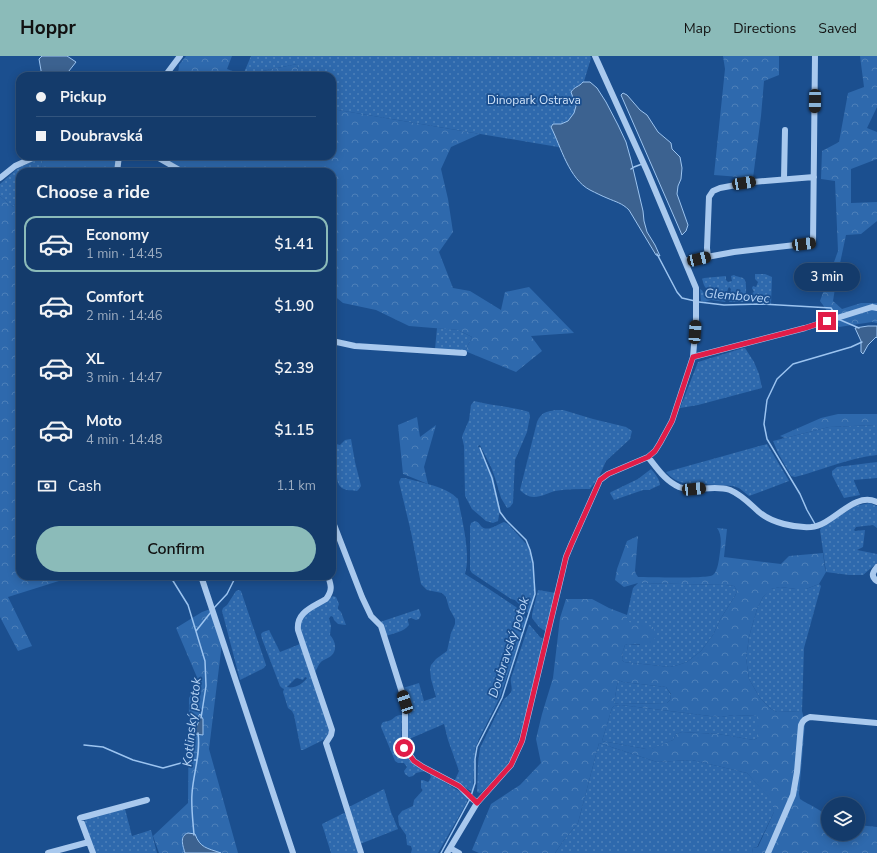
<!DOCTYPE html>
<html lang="en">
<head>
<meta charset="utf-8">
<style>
  body { margin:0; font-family:"Nunito Sans",sans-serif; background:#214673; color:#f1f3f6; height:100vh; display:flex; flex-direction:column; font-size:15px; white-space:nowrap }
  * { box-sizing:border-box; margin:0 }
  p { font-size:13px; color:#9dadc1 }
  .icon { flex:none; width:22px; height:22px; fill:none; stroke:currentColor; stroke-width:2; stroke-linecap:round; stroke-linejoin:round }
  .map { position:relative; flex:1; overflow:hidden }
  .side { position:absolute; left:16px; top:112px; width:320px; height:412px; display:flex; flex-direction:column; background:#143b6b; border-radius:12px; box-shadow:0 2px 10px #0003,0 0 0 1px #33557e }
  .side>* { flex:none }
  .banner { position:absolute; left:16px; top:16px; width:320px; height:88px; border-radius:12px; box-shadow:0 2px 10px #0003,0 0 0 1px #33557e; display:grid; align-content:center; height:88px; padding:0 20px; background:#143b6b }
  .controls { position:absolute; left:821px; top:741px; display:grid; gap:8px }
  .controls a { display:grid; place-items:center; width:44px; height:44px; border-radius:50%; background:#143b6b; box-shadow:0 2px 10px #0003,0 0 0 1px #33557e; font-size:20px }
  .end { position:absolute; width:18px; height:18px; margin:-9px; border:5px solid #e11d48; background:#fff; box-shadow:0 0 0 2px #fff }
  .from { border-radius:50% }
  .bubble { position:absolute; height:28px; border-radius:14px; background:#143b6b; box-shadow:0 2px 10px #0003,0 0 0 1px #33557e; font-size:13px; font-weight:600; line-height:28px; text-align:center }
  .car { position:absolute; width:12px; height:24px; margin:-12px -6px; border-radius:5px; box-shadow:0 0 3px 1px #0007; background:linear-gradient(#222 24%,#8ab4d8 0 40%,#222 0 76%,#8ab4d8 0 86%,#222 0) }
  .banner b { display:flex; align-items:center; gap:14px; height:38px; font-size:15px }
  .banner b+b { border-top:1px solid #33557e }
  .banner i { width:10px; height:10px; background:#f1f3f6 }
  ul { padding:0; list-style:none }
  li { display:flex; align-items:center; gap:12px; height:56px; margin:0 8px 6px; padding:0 12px; border:2px solid transparent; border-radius:12px }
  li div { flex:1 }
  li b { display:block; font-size:15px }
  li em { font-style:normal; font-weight:600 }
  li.active { border-color:#8bbbb9 }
  li>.icon { width:36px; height:36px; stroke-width:1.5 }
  h2 { padding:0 20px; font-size:18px; line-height:48px }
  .pay { display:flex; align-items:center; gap:10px; height:44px; padding:0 20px; font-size:15px }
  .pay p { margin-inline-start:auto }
  .action { display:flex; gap:8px; margin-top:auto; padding:8px 20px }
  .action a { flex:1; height:46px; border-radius:24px; background:#8bbbb9; color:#111; font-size:16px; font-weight:600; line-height:46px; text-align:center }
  header { display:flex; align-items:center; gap:24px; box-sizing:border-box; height:56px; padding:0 20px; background:#8bbbb9; color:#111 }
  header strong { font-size:19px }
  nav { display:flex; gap:22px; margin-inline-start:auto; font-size:14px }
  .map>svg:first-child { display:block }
  .green { fill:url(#green-dots); fill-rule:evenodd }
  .forest { fill:url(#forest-crowns); fill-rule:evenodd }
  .water { fill:#3c6290; stroke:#9cc4f0 }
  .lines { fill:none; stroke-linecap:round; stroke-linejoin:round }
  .stream { stroke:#9cc4f0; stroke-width:1.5 }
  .minor { stroke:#a9c9ee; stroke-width:6 }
  .route { stroke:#e11d48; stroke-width:5 }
  .labels { text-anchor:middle; stroke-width:3.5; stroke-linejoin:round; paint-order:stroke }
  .park-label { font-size:12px; fill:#cfe3fa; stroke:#1b4f8f }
  .water-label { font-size:13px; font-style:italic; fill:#b5d3f5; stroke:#1b4f8f }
</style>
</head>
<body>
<header>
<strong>Hoppr</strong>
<nav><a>Map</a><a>Directions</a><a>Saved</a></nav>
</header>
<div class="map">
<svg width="877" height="797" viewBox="0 0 877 797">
  <defs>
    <pattern id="green-dots" width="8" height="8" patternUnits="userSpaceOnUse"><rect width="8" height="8" fill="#2e69ad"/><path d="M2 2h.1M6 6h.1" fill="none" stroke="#4d80b9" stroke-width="1.8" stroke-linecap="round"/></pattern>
    <pattern id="forest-crowns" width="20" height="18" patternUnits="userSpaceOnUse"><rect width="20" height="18" fill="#2e69ad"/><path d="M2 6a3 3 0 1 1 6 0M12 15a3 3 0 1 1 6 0" fill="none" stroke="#4d80b9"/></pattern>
  </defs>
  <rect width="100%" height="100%" fill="#1b4f8f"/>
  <path class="green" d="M251,0H590L591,2L564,92L332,53V20H299L297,8L243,19Z
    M42,100H43L41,116H20V141L13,151L0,140V128L17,113Z
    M755,218H765L772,221L771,249H764L762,248V241L760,240L754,243L748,244L744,246H729L731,233L729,231C726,235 728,242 725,246L711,244L705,246L701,245L700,233C705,236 700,233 704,237C706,240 713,240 717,240L719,238L716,235C711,234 706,234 704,229C703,227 703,225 702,223L704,222L726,220V224L728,226L732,225L731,220L734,219C737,221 742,221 743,222C747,224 746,234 746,239L747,240L754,236L752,232L753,230L756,231L758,226L755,223Z
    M437,272L458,274L472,281L465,295L435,293Z
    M743,292H745L754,306L759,318L762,332L698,349L680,352L698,306Z
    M474,345C492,350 511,350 529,356L530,360L527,376L515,404L513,447L510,451L507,452L501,442L495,422L491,411L480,389L478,390L493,420L500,453L498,465L493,467L486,465L472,453L465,440L464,390L462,381L463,378L469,364L471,349Z
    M556,354H563L593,363L626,371L632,375L630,383L606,405L599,421L590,433C579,433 567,433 555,435C548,437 541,441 534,441C528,441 524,438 520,434L537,366C542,356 545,356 556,354Z
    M877,369V399C848,402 823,414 795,421L791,420L778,397L773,385L829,371Z
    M351,383L355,406L361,430L359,433L357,435C353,434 348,435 344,433C332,428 341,411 332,405L334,398L332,395V387L340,389L345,384Z
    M767,388L788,423L789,425L749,440L739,432L733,430L684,427C676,425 671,422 666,416Z
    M877,406V422L854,424V425L860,439L844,442L832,419V415L837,411Z
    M651,413C655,417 660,424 660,429L649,434H643L614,444L610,437L611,436L638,423Z
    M401,422H405C422,427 446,430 458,443C462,464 471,498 465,518L489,533L516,551L527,563L500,641L479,683L475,693L473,736L454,726L459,715L448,684L444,668L407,684L409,650L403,632L419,627L424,645L436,641L431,623L430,613L431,609L436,603L447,595L451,577L455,568V563L449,552L446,541L442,537L427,534L421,528L411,476L399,426Z
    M869,447L877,450V472L873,469L856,471L854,474L855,475L865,474L863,491L857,494L877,498V507L863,519H849L826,516L820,474L821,472L855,450Z
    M475,465C479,466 479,468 482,471C488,476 498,468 504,466L508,468L528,490L532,503L535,538L529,558L515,544L511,543L472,517L470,514V471L471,467Z
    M638,527L726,529L734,530L736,533L737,535L735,540L721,562L713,579L701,595L687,606L678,609L670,611L624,606L622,604L623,595L625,589L628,588L640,589L627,563V559L633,532Z
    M819,528L821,530L804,592L802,655L777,656L771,653L760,642L749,623L746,602L749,581L757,553L763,541L770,533L780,531L796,533H806Z
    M239,534L241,535L265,606L266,609L264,612L240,624L222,555L223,552L227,549L236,535Z
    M538,534L556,537L547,574L545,575L539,571L532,562V558Z
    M333,540L336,541L339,548L338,551V553L341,556L346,569L338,568L334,564L333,561L331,560L329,562L331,570L330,579C335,584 338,594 331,600C329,602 325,603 322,605C319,607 317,613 315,616L300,574V565L302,560L325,546Z
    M419,553L421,559L419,563L416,564L411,562L408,563V565L409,569C404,576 394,577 386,580L380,566Z
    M529,568L540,581L543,583L529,651L513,699L506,710L483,735L480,737L477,736L478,707L480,692L504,643C506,641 510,638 511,636C513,632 510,627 511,622Z
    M269,574L280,596L300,588L329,670L330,675L327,682L303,694H301L294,659L292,655L288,652L283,636L284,633L282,632L280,630L262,583L261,578L263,576ZM305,621L307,622C303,628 294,633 287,631L295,623L297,622L303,624Z
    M618,624L623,626L666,631L671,639L670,644L667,647L619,648L614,647Z
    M621,649L710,660L721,661L734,659L758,660L757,682L754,684L718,678L682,676L676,678L673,684L652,693H646L602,685L612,652L614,650Z
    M400,659H402L401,691L409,703L419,711L425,715L416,717L413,720L409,721L405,718L404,715L407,711L404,707H398L395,705L381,671C382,663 386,667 391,664C395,662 394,660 400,659Z
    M599,687L657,706L692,704L747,717L773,745L774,756L757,791L753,792L752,797H555L564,784L578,767Z
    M431,718L467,740L468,742L466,748L438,797H411L412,793L411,790L407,789L406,779L399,769L398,760L402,755L413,750L414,744L423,734L421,732V724H423L428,726L429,725L431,721L430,719Z
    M384,733L391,756L398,773L360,788L349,751Z
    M125,753L132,780L151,774L157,797H94L84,768L86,762L93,759Z
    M344,757L346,758L358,797H331L322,768Z"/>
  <path class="forest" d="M186,0H232L227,13L243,19L297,8L299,20H178L179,9Z
    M723,0H779V19L764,25L761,60L753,122L714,119L725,13Z
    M860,0H877V51L867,72L877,76V103L851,113V147L877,146V165L861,178L846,179L836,226L833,245L842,253L861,247H877V267L872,266L839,271L820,245L838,195L835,125L821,123L822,95L839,86L848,37L864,31Z
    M332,53L480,78L451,91L441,113L448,143L453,176L439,196L453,232L470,235L501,254L505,236L529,231L574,277L531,280L542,295L516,316L465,295L472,281L458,274L409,270L376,254L343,247L332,238V116H188L167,104L168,100H332Z
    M43,100H119V116H41Z
    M0,140L13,151L20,141V520H63L62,524L8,541L32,590L18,595L0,561Z
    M838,358H877V369L829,371L785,382L780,380L821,362Z
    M417,361L420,381L436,369L424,411L428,428L403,418L398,369Z
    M717,472L727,473L724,501L781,508L789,500L823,497L825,513L826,516L819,528L806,533H796L780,531L771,533L763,541L757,553L749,581L746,602L749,623L760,642L771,653L777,656L802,655L805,667L799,738L800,743C808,749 826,754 828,765C829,769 828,774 828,778H858V769L877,771V797H752L753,792L758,791L774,756L772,745L747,717L692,704L657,706L599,687L578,767L564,784L555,797H479L472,794L491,748L520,729L541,707L536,683L542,658L553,622L560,562L566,543H592L609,552L627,559V563L629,566L653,571C657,580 656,582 650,589C643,589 631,587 625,589L623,595L622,604L624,606L670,611L678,609L687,606L701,595L713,579L721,562L735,540L737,535L736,533L734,530L726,529L638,527L624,531L615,524L617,513L627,485L638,480L635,515L636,518L638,521C648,521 708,523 713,519C718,515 719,503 720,496C721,489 722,478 717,472ZM618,624L623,626L666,631L671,638L670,644L667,647L619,648L614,647ZM621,649L710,660L721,661L734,659L757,660V682L754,684L718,678L682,676L676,678L673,684L651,693H646L602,685L612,652L614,650Z
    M213,552L222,587L209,693L238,797H159L153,780L188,747L189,642L199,626L176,572L202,556Z"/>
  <path class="water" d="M42,0H67L76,6L65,20H42L39,3Z
    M583,26H590L597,32L606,46L618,69L626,86L631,104L643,155L644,165L647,176L655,189L660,200L656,199L629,154C622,147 616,146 607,142C602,140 596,137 590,134C569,123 561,91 551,71L553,68H561L568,65L574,57L576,50L571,36C575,30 579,31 583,26Z
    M623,37L627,39L640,54L647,59L658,76L671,87L672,93L680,101L682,112L681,123L678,130L677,138L688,169L686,175L682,179L621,39Z
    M868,270H877V282L876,281L868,289L863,298L861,296V285L855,272Z
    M200,658L203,663V679L195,678L194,676L198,667L199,659Z
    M188,777L195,778C200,792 207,792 221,797H185C183,790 179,780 188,777Z"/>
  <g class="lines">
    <path class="stream" d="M631,113L634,111L642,108
      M657,198L677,236L682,242L695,245
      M699,246L724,249L761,248L831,252L836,260
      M838,263L859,272
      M815,468L807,454L800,438L767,383L764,368L767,344L777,323L793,308L851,291L862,286
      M170,520L188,549L205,605L206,630L201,662
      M213,553L227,538L236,520
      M196,575L211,556
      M84,689L103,691L133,704L163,712L192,704H197
      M471,740L475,727V703L477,691L502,642L535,538L533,507L530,494L526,484L506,464L500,456L492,422L480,392
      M194,779C193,765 191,751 192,738C193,718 201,698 198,677
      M441,797L470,743"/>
    <path class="minor" d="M165,20L180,0
      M155,100L183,116
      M117,116L119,100
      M0,122L15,110L37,100
      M784,123L785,74
      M708,201L707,192L709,141L713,135L720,132L736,129L753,126L814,121
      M685,205L734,196L813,187L815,0
      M332,285L355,290L464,297
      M693,301L805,272L872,251L877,252
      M648,401C657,412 665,425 679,431C695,437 713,428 730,434C742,439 750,448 759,456C772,467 795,472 811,471C834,469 853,435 877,446
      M332,453L333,466L362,541L371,560L381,570L405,646V692L414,705L423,711L459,730L468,739L477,747
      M877,511C873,516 870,520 877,525
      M201,520L293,797
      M328,520C331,529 333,534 326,543C313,551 296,556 298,574L332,674L331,679L326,687L361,797
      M450,792L459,797
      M48,797L89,786
      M93,797L80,762L147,744
      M447,797L477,747L511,709L522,685L566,501L571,489L600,424L608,418L648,401L655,395L660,387L672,365L693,301L696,264V232L647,115L595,0
      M768,797L793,739L797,716L801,669C803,664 805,663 810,661L877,667"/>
  </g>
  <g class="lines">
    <path class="route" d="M404,692L414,705L423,711L459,730L468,738L477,747L511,709L522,685L566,501L571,489L600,424L608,418L648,401L655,395L660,387L672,365L693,301L805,272L827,265"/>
  </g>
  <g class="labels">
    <g class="park-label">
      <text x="534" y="48">Dinopark Ostrava</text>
    </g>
    <g class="water-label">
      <text transform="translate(737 239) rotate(5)" y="5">Glembovec</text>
      <text transform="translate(508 591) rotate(-72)" y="5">Doubravský potok</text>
      <text transform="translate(191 666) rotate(-84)" y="5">Kotlinský potok</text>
    </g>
  </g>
</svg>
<div class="controls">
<a><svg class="icon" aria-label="layers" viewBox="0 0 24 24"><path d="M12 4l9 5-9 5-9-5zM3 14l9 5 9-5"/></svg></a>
</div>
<i class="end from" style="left:404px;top:692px"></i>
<i class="end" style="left:827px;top:265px"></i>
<div class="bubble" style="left:794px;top:207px;width:66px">3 min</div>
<i class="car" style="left:815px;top:45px;rotate:181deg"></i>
<i class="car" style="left:744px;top:127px;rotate:81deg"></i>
<i class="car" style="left:804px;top:188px;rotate:83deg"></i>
<i class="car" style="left:699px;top:203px;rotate:77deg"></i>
<i class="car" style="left:695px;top:276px;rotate:4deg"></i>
<i class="car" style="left:694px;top:433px;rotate:84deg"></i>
<i class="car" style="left:405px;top:646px;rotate:342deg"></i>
<div class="banner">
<b><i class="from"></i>Pickup</b>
<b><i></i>Doubravská</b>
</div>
<section class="side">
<h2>Choose a ride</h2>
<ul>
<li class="active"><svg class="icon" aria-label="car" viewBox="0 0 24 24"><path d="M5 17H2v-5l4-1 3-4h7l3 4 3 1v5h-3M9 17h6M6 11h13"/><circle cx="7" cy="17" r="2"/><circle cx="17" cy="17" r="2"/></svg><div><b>Economy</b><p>1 min · 14:45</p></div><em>$1.41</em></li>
<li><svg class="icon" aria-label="car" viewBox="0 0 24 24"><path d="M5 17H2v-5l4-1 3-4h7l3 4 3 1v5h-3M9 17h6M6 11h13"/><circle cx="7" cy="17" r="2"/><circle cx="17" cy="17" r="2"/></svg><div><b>Comfort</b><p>2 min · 14:46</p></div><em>$1.90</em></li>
<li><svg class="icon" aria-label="car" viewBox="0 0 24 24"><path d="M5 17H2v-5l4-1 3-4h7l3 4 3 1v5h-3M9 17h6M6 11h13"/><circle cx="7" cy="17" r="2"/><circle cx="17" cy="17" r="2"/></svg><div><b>XL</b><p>3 min · 14:47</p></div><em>$2.39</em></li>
<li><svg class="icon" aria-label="car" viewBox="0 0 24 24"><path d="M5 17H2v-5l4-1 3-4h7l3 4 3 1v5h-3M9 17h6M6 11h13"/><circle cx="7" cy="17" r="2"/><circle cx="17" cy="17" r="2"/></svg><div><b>Moto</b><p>4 min · 14:48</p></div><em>$1.15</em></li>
</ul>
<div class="pay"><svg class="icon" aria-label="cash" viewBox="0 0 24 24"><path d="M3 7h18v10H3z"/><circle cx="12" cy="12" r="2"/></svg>Cash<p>1.1 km</p></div>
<div class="action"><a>Confirm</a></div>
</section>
</div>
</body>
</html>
